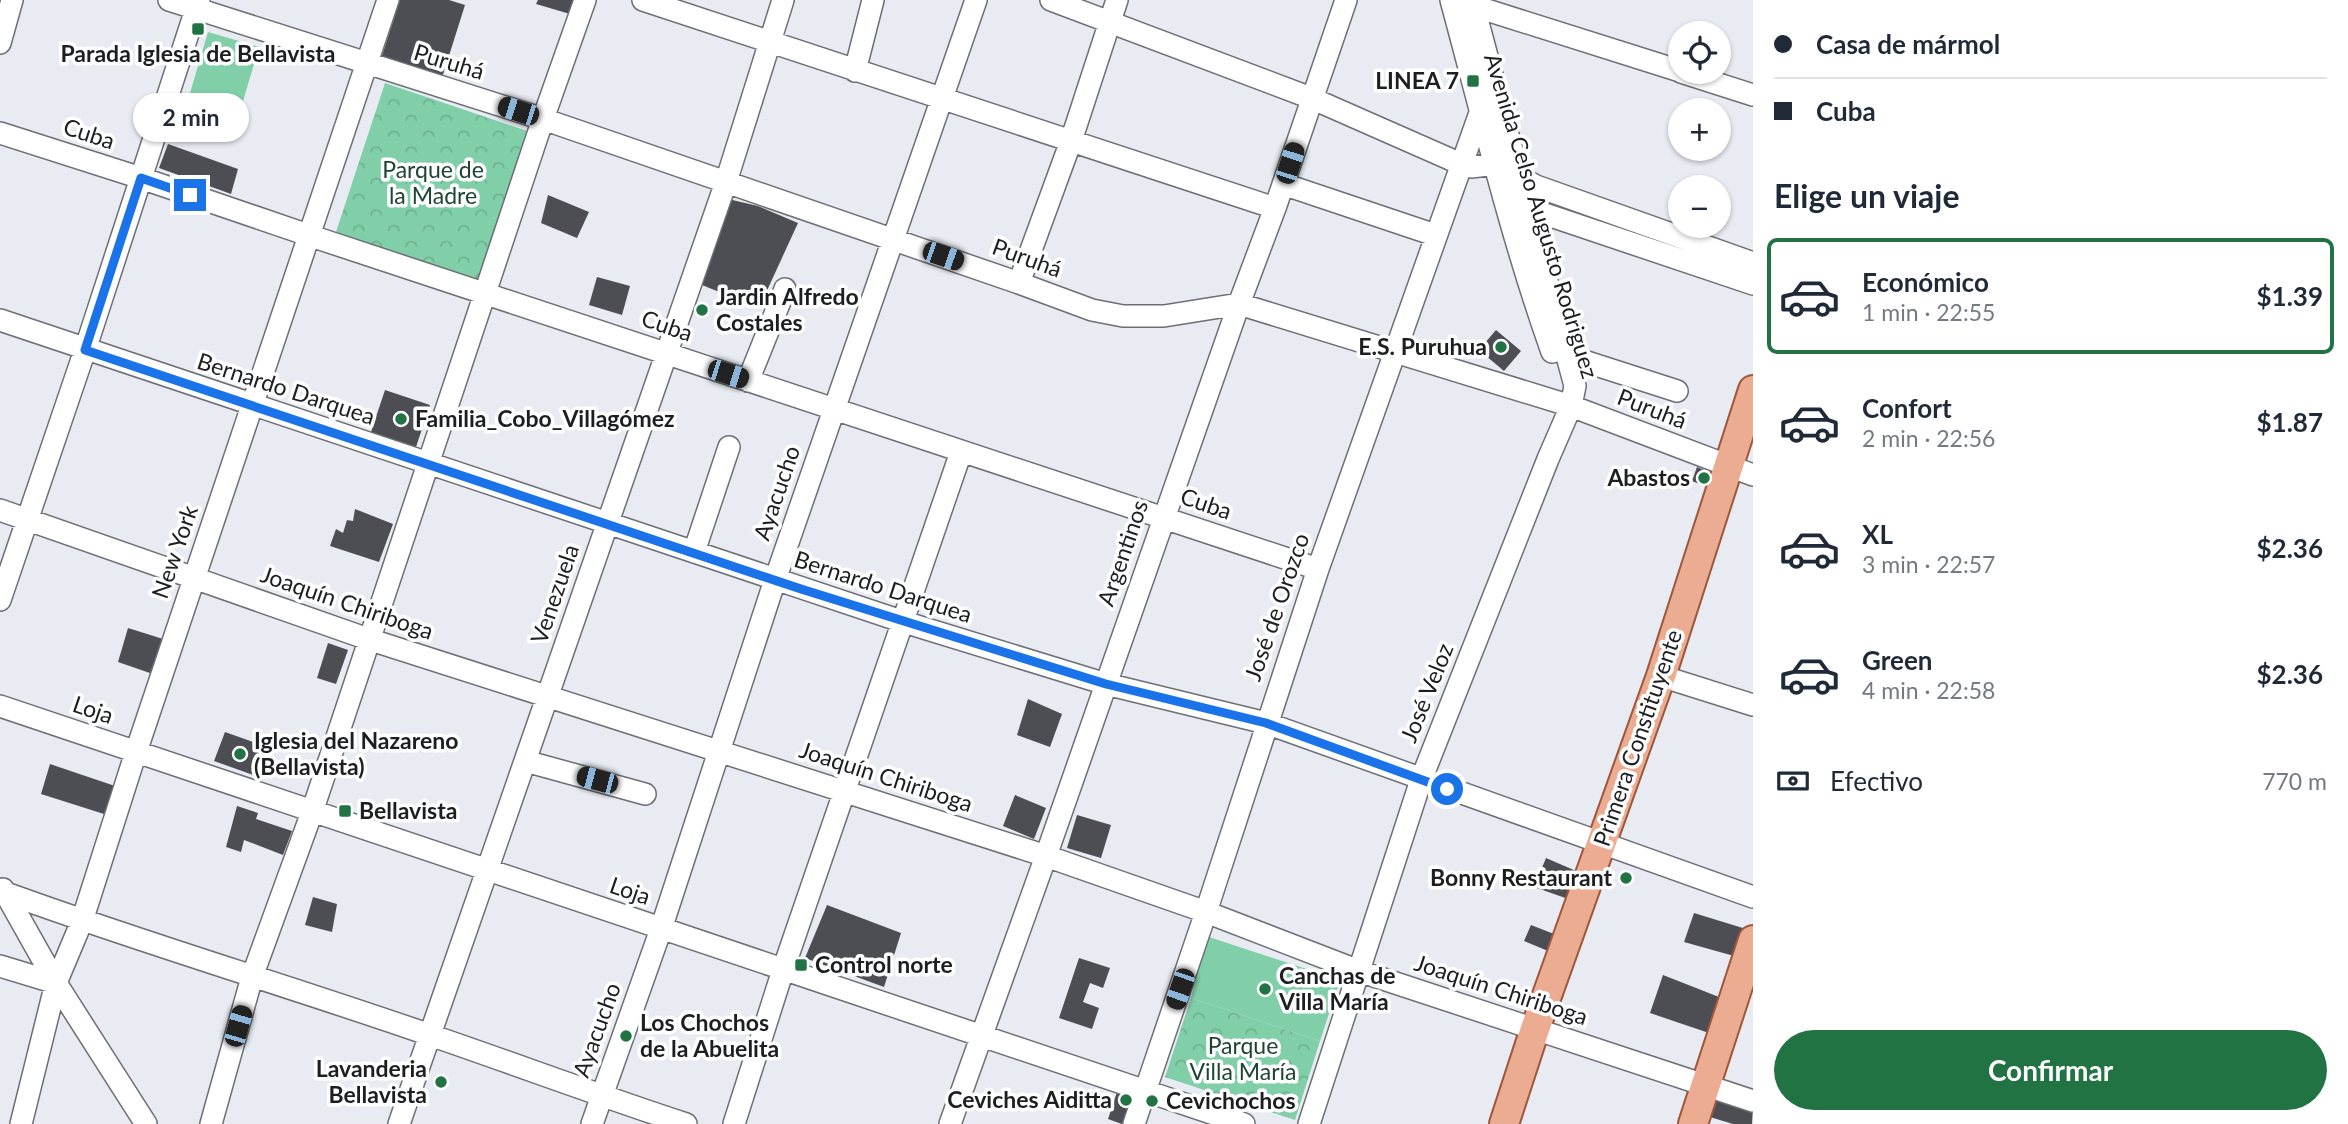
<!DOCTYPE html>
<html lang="es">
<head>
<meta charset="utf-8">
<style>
  body { margin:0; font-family:Lato,sans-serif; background:#f6f6f7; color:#1f2937; height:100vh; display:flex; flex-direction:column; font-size:26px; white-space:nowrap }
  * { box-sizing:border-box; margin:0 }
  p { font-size:23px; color:#747a83 }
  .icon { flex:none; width:38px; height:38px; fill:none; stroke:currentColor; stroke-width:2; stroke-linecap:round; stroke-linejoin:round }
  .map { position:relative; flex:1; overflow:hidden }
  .side { display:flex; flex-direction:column; background:#fff; width:595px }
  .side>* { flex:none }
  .banner { display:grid; align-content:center; height:154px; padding:0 21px; background:#fff }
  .tools { position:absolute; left:1668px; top:21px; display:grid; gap:14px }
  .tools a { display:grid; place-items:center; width:63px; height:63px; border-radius:50%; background:#fff; box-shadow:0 2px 5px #0004; font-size:35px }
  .end { position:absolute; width:32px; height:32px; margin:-16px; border:9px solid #1a73e8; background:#fff; box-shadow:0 0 0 4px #fff }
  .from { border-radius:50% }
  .bubble { position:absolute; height:49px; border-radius:24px; background:#fff; box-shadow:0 2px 5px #0004; font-size:23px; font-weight:700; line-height:49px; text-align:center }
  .car { position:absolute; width:21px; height:42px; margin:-21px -10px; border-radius:9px; box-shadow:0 0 5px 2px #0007; background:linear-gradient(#222 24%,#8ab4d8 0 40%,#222 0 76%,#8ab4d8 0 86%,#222 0) }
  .banner b { display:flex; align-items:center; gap:24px; height:66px; font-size:26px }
  .banner b+b { border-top:2px solid #e0e1e3 }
  .banner i { width:18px; height:18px; background:#1f2937 }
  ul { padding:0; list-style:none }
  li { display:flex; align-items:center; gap:21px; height:116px; margin:0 14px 10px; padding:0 7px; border:4px solid transparent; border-radius:10px }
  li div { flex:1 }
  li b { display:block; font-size:26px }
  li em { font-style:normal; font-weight:700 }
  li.active { border-color:#227344 }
  li>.icon { width:63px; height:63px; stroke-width:1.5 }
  h2 { padding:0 21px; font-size:32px; line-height:84px }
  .pay { display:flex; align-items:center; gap:18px; height:77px; padding:0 21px; font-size:26px }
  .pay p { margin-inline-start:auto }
  .cta { display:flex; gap:14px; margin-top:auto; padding:14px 21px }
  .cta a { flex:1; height:80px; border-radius:42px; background:#227344; color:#fff; font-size:28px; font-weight:700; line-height:80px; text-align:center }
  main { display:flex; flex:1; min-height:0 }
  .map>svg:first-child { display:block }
  .forest { fill:url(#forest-crowns) }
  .pitch { fill:#81cfa9 }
  .building { fill:#4c4e54 }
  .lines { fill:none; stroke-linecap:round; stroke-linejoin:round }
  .minor-casing { stroke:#6c6f75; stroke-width:24 }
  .major-casing { stroke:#9c573c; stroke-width:32 }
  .minor { stroke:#fff; stroke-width:21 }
  .major { stroke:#ecac92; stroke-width:28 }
  .route { stroke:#1a73e8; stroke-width:9 }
  .poi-dot { fill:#227344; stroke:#fff; stroke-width:2.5 }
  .labels { text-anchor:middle; stroke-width:7; stroke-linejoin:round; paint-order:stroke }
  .poi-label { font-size:23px; font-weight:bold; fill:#1d1e21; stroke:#fff; text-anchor:start }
  .street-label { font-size:23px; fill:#1d1e21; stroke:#fff }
  .park-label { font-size:23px; fill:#1e4533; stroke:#fff }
</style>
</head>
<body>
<main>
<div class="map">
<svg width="1753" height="1124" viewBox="0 0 1753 1124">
  <defs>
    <pattern id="forest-crowns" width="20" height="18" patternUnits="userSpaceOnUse" patternTransform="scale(1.75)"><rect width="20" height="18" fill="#81cfa9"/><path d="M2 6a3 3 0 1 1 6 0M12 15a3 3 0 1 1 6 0" fill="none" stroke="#6fb191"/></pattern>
  </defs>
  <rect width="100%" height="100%" fill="#e8ebf2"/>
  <path class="forest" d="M385,83L530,132L480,284L335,235Z
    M1191,998L1320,1041L1295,1120L1165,1077Z"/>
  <path class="pitch" d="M208,32L259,47L236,125L185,110Z
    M1206,936L1340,980L1320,1041L1191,998Z"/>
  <path class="building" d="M400,0H449L465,5L441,81L380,62Z
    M538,0H574L570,14L536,4Z
    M168,144L238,169L231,194L159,168Z
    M548,195L589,212L577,238L541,223Z
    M728,199L758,206L798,223L759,308L702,285Z
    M597,277L630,286L622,315L589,305Z
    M1496,330L1521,351L1504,371L1479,350Z
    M385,390L430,405L416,447L371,432Z
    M1697,467L1716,475L1710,488L1692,481Z
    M355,509L393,524L379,562L330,546L336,529L343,533L347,520L353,521Z
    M128,628L163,639L150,673L118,662Z
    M328,643L348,650L336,684L317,678Z
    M1028,699L1062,714L1050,747L1017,735Z
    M225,732L267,747L256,776L214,761Z
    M50,764L115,786L104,814L41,794Z
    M1015,795L1046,808L1034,839L1003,826Z
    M237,806L258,813L256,819L292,831L283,855L244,840L241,852L226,847Z
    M1077,815L1111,825L1101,858L1067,848Z
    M1546,858L1583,874L1574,901L1534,887Z
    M313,897L337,904L332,932L305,925Z
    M827,905L901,933L884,987L805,958Z
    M1694,913L1746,929L1734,956L1684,942Z
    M1531,925L1554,934L1548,951L1524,941Z
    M1079,958L1110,968L1103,988L1090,983L1083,1002L1099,1008L1092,1029L1059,1018Z
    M1663,975L1719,997L1709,1033L1650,1013Z
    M1117,1092L1131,1098L1122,1124L1108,1119Z
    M1716,1095L1753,1106L1752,1124H1733L1710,1117Z"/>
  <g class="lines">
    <defs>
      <path id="minor" d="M169,0L543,119L1019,283L1092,310L1123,316H1164L1239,304L1571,406L1753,475
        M643,0L1275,208
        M1051,0L1311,98L1461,164L1471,167L1496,164L1536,186L1753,263
        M1451,0C1483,118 1511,237 1552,352
        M1474,6L1680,71
        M0,43L12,0
        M855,71L873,0
        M1681,72L1753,95
        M0,133L141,178L311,236L1318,569
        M1283,184L1435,235
        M1518,205L1753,284
        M1019,283L1071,141L1117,0
        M0,320L904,622L1106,684L1266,723L1753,897
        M1565,355L1677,391
        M748,381L785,289
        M0,510L368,639L1046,856L1206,912L1359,971L1753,1101
        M694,552L729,447
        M0,600L85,350L199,0
        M1661,676L1753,705
        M0,706L1244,1124
        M525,761L645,794
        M3,889L56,983L146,1124
        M6,893C146,944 289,986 430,1035C515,1064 600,1096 686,1124
        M0,966L56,983
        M21,1124L56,983L82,921L136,752L388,0
        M211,1124L252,977L312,812L543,119L585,0
        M399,1124L726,182L783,0
        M592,1124L661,929L775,580L976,0
        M734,1124L783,970L961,452
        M950,1124L1046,856L1239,304L1275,208L1346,0
        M1134,1124L1206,912L1318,569L1481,110
        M1309,1124L1421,780L1548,459L1571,406L1575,386L1472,0"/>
      <path id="major" d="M1504,1124L1535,1029L1661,676L1753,390
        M1693,1124L1753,940"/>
    </defs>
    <use href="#minor" class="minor-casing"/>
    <use href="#major" class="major-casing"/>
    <use href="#minor" class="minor"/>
    <use href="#major" class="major"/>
  </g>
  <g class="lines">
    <path class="route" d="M190,195L141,178L85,350L801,589L1106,684L1266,723L1447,789"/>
  </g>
  <g class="poi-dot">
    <rect x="191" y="22" width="14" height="14" rx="3.5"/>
    <rect x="1466" y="74" width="14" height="14" rx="3.5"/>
    <circle cx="702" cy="310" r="7"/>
    <circle cx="1501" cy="347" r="7"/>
    <circle cx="401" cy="419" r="7"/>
    <circle cx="1704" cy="478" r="7"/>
    <circle cx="240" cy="754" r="7"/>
    <rect x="338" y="804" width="14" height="14" rx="3.5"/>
    <circle cx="1626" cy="878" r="7"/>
    <rect x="794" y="958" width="14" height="14" rx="3.5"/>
    <circle cx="1265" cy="989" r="7"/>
    <circle cx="626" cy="1036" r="7"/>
    <circle cx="441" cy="1082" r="7"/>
    <circle cx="1126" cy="1100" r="7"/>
    <circle cx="1152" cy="1101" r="7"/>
  </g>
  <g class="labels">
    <g class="poi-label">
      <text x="198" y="62" text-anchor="middle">Parada Iglesia de Bellavista</text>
      <text x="1459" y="89" text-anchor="end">LINEA 7</text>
      <text x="716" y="305">Jardin Alfredo<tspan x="716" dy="26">Costales</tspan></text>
      <text x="1487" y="355" text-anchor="end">E.S. Puruhua</text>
      <text x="415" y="427">Familia_Cobo_Villagómez</text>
      <text x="1690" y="486" text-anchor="end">Abastos</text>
      <text x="254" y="749">Iglesia del Nazareno<tspan x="254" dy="26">(Bellavista)</tspan></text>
      <text x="359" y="819">Bellavista</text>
      <text x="1612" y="886" text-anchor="end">Bonny Restaurant</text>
      <text x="815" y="973">Control norte</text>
      <text x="1279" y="984">Canchas de<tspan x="1279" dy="26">Villa María</tspan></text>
      <text x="640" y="1031">Los Chochos<tspan x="640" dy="26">de la Abuelita</tspan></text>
      <text x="427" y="1077" text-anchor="end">Lavanderia<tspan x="427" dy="26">Bellavista</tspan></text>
      <text x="1112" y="1108" text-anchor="end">Ceviches Aiditta</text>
      <text x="1166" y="1109">Cevichochos</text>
    </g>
    <g class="street-label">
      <text transform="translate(449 62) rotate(17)" y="8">Puruhá</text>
      <text transform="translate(89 134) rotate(18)" y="8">Cuba</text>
      <text transform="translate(1541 216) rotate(73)" y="8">Avenida Celso Augusto Rodriguez</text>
      <text transform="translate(1027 258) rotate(20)" y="8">Puruhá</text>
      <text transform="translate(667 326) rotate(19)" y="8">Cuba</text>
      <text transform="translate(286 389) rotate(18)" y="8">Bernardo Darquea</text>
      <text transform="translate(1652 409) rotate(21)" y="8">Puruhá</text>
      <text transform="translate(777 493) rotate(-71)" y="8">Ayacucho</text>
      <text transform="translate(1206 504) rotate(19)" y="8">Cuba</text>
      <text transform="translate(175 552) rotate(-71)" y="8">New York</text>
      <text transform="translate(1123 553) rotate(-71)" y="8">Argentinos</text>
      <text transform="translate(883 587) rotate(18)" y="8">Bernardo Darquea</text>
      <text transform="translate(555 594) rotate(-71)" y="8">Venezuela</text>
      <text transform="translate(347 603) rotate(19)" y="8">Joaquín Chiriboga</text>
      <text transform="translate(1277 607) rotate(-71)" y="8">José de Orozco</text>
      <text transform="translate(1427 693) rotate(-68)" y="8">José Veloz</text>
      <text transform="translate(93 710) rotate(19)" y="8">Loja</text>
      <text transform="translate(1638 738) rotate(-71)" y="8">Primera Constituyente</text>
      <text transform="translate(886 777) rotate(18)" y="8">Joaquín Chiriboga</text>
      <text transform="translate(630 891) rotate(19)" y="8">Loja</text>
      <text transform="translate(1501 990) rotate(18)" y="8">Joaquín Chiriboga</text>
      <text transform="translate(597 1030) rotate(-70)" y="8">Ayacucho</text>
    </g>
    <g class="park-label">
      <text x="433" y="178">Parque de<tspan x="433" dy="26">la Madre</tspan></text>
      <text x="1243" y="1054">Parque<tspan x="1243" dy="26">Villa María</tspan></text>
    </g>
  </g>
</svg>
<div class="tools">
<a><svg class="icon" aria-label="locate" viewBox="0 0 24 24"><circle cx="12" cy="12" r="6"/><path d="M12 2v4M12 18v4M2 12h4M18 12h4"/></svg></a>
<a>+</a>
<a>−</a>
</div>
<i class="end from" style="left:1447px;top:789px"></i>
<i class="end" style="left:190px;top:195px"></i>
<div class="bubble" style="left:133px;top:93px;width:116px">2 min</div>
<i class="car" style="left:518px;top:111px;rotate:288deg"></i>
<i class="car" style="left:1290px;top:163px;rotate:18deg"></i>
<i class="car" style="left:943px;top:256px;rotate:109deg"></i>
<i class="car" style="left:728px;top:374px;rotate:108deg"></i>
<i class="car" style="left:597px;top:780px;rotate:285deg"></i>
<i class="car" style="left:1180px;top:989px;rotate:199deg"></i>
<i class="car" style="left:238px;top:1026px;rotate:16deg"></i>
</div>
<section class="side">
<div class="banner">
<b><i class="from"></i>Casa de mármol</b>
<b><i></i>Cuba</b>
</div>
<h2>Elige un viaje</h2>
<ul>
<li class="active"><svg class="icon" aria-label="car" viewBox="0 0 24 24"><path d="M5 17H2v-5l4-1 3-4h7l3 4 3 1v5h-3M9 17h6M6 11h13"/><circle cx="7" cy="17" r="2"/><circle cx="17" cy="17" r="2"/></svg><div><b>Económico</b><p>1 min · 22:55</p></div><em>$1.39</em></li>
<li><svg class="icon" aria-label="car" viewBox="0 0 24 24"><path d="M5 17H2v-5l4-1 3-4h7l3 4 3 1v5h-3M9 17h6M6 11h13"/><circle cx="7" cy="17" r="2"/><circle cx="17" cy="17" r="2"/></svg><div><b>Confort</b><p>2 min · 22:56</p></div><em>$1.87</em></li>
<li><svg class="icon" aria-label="car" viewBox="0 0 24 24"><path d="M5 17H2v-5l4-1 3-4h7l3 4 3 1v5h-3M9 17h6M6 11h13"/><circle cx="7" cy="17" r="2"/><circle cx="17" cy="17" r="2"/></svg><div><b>XL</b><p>3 min · 22:57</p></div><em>$2.36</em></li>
<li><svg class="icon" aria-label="car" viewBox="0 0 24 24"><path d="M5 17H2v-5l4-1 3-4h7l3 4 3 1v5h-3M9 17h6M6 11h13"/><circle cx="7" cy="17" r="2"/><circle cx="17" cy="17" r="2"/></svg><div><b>Green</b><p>4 min · 22:58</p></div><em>$2.36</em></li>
</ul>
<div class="pay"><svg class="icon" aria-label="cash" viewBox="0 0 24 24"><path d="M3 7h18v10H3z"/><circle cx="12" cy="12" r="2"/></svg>Efectivo<p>770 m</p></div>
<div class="cta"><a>Confirmar</a></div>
</section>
</main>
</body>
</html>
